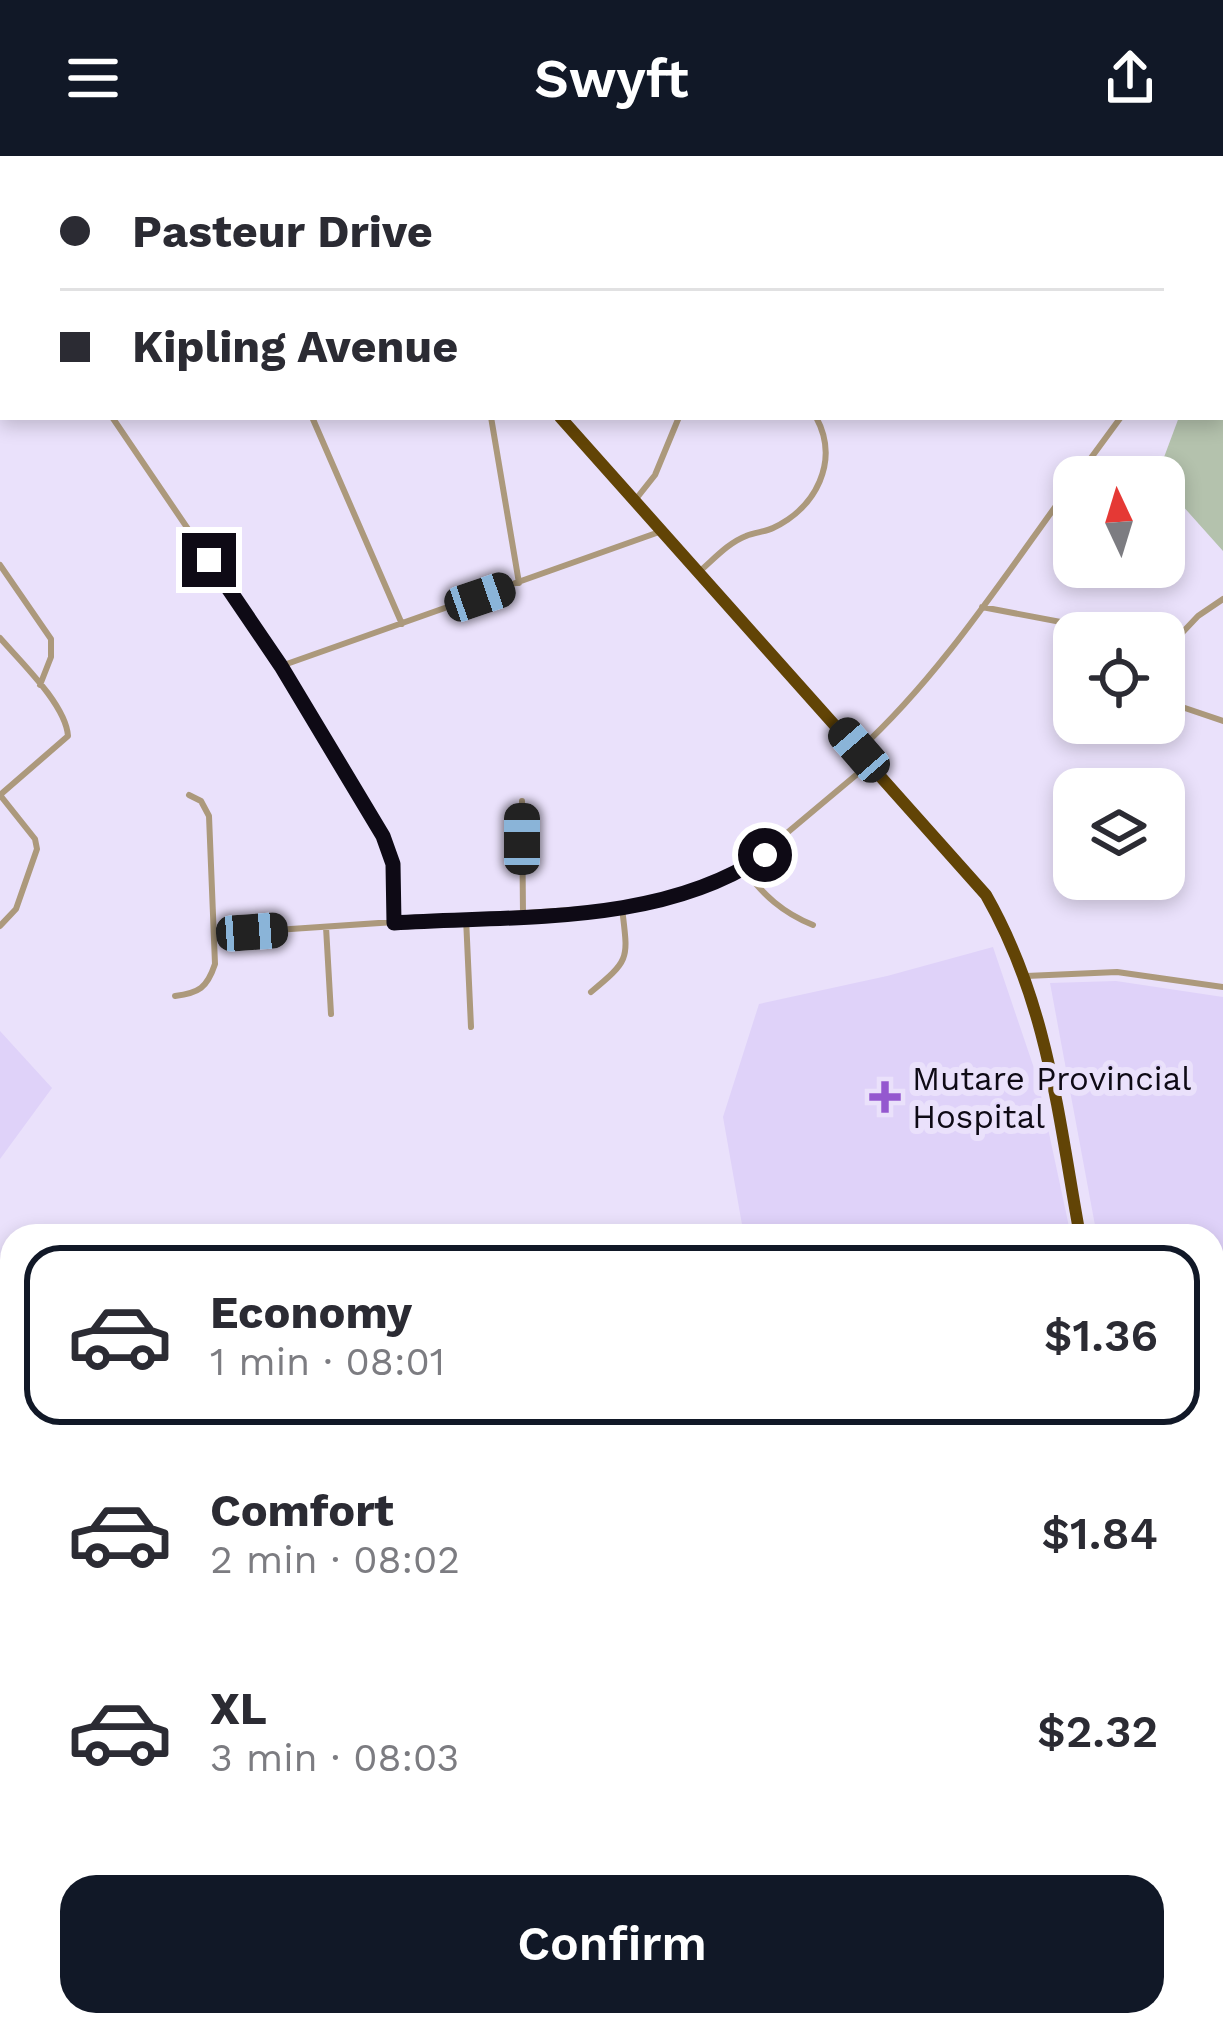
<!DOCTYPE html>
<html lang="en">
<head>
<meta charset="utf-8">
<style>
  body { margin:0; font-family:"Work Sans",sans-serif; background:#f7f7f7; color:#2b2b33; height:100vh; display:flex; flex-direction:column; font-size:45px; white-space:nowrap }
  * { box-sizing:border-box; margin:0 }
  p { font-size:39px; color:#7c7c81 }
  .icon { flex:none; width:66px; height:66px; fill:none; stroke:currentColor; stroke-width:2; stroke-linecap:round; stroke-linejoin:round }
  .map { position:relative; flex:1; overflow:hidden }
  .panel { position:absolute; left:0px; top:1068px; width:1224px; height:813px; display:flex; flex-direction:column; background:#fff; border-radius:36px 36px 0 0; box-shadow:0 6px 18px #0003 }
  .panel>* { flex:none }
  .hud { position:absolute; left:0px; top:0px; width:1224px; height:264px; box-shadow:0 6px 18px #0003; display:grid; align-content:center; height:264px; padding:0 60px; background:#fff }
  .needle { width:78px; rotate:356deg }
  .fabs { position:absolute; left:1053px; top:300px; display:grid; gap:24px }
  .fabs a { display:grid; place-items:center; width:132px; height:132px; border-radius:24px; background:#fff; box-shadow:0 6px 18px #0003; font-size:60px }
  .end { position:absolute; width:54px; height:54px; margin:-27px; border:15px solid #0e0a15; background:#fff; box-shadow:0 0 0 6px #fff }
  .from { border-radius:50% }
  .car { position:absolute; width:36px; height:72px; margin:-36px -18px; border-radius:15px; box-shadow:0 0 9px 3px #0007; background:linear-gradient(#222 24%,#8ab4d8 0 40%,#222 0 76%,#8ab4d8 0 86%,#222 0) }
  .hud b { display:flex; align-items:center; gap:42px; height:114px; font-size:45px }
  .hud b+b { border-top:3px solid #e1e1e2 }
  .hud i { width:30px; height:30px; background:#2b2b33 }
  ul { padding:21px 0 0; list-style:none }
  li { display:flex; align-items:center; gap:36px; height:180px; margin:0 24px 18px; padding:0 36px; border:6px solid transparent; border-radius:36px }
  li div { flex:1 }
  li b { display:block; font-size:45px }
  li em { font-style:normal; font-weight:600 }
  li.current { border-color:#111827 }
  li>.icon { width:108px; height:108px; stroke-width:1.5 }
  .action { display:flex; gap:24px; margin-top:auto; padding:24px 60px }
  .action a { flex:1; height:138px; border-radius:36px; background:#111827; color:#fff; font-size:48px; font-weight:600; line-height:138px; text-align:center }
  header { display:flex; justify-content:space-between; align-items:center; height:156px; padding:0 60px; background:#111827; color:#fff; font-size:54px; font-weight:600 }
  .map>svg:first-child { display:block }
  .built { fill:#dfd2f9 }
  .green { fill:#b4c2ad }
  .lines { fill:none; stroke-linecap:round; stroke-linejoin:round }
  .street { stroke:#ac997c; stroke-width:6 }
  .secondary { stroke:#8f7448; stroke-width:9 }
  .highway { stroke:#624406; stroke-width:12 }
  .route { stroke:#0e0a15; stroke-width:15 }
  .poi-dot { fill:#9458cf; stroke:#eae1fb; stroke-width:4.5 }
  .labels { text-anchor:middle; stroke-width:12; stroke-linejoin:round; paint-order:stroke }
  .poi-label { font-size:33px; fill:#0e0a15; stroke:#eae1fb; text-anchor:start }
</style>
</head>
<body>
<header><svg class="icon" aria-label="menu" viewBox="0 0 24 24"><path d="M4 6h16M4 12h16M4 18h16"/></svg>Swyft<svg class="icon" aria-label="share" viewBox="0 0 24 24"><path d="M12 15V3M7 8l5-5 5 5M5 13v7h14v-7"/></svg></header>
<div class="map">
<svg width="1223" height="1879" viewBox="0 0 1223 1879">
  <rect width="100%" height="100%" fill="#eae1fb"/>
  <path class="built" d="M993,791L1037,921L1071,1080H744L723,961L759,848L887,820Z
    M1116,825L1223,841V1386L1212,1383V1080H1097L1050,827Z
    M0,875L52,932L0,1003Z"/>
  <path class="green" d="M1223,136V395L1164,329V321L1157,320L1179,261H1221Z
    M1051,1869H1160L1161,1879H1050Z"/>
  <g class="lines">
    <path class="street" d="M25,0L26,3
      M196,0L197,3
      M809,0L813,3
      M1048,3L1050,0
      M1221,41L1223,35
      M0,163H3
      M0,214L3,213
      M112,261L281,510L383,680L393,708L394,767
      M312,261L402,468
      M491,261L519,427
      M1077,321L1121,261
      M636,343L655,319L679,261
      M0,409L51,483V501L40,529
      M700,415C714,403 728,387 746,380C755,376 765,376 773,372C816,352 840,305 816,261
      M982,451L1119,477
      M0,482C21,506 66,549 68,580L0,639L35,683L37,693L16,753L0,770
      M1164,496L1198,460L1223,443
      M281,510L662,375
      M1164,536L1176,549L1223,565
      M859,594C943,517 1007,416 1074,325
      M522,645L523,759
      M744,713C763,739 783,757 813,769
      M466,762L471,871
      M326,771L331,858
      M216,778L645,749L693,736L744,713L868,609
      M1026,820L1117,816L1223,831
      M591,836C631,803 628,803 622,752
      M175,840C199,837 207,832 215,808L209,660L201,645L189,639
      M1212,1400L1223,1404
      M0,1865L12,1860
      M355,1879L368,1869
      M534,1879L542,1869"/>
    <path class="secondary" d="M641,3L643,0
      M0,188H3
      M0,1574L12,1578
      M1212,1694L1223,1699"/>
    <path class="highway" d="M315,0L318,3
      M560,261L986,739C1048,848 1058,959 1080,1080
      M1189,1869L1190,1879"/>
  </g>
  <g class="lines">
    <path class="route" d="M209,404L281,510L383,680L393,708L394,767C516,759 661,770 765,699"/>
  </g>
  <path class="poi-dot" d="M879 923h12v12h12v12h-12v12h-12v-12h-12v-12h12z"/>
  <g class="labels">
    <g class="poi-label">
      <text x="912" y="934">Mutare Provincial<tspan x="912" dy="38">Hospital</tspan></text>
    </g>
  </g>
</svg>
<div class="fabs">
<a><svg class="needle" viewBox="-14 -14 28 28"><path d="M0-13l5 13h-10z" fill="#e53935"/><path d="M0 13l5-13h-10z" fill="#7c7c81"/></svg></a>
<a><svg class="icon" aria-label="locate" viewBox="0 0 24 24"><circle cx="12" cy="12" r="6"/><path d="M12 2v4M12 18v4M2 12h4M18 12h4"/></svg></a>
<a><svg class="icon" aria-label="layers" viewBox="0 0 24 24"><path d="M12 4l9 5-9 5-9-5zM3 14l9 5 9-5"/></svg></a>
</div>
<i class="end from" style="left:765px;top:699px"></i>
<i class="end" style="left:209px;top:404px"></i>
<i class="car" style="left:480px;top:441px;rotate:71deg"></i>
<i class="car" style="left:859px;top:594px;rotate:319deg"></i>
<i class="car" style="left:522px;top:683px;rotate:0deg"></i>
<i class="car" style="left:252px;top:776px;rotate:86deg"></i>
<div class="hud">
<b><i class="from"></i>Pasteur Drive</b>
<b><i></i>Kipling Avenue</b>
</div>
<section class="panel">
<ul>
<li class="current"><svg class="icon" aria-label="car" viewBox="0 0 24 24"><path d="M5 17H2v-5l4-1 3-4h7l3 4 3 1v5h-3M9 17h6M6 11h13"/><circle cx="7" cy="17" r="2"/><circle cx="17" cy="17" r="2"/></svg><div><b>Economy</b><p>1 min · 08:01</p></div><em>$1.36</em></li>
<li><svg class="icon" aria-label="car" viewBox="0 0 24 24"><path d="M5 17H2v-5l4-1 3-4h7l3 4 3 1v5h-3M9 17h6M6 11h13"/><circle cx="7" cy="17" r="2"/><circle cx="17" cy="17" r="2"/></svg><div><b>Comfort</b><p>2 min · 08:02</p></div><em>$1.84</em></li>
<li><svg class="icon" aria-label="car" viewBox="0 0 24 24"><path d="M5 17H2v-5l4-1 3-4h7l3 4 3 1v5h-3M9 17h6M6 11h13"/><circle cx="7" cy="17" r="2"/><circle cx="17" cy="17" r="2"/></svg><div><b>XL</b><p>3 min · 08:03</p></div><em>$2.32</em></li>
</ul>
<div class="action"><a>Confirm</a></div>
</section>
</div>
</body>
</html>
